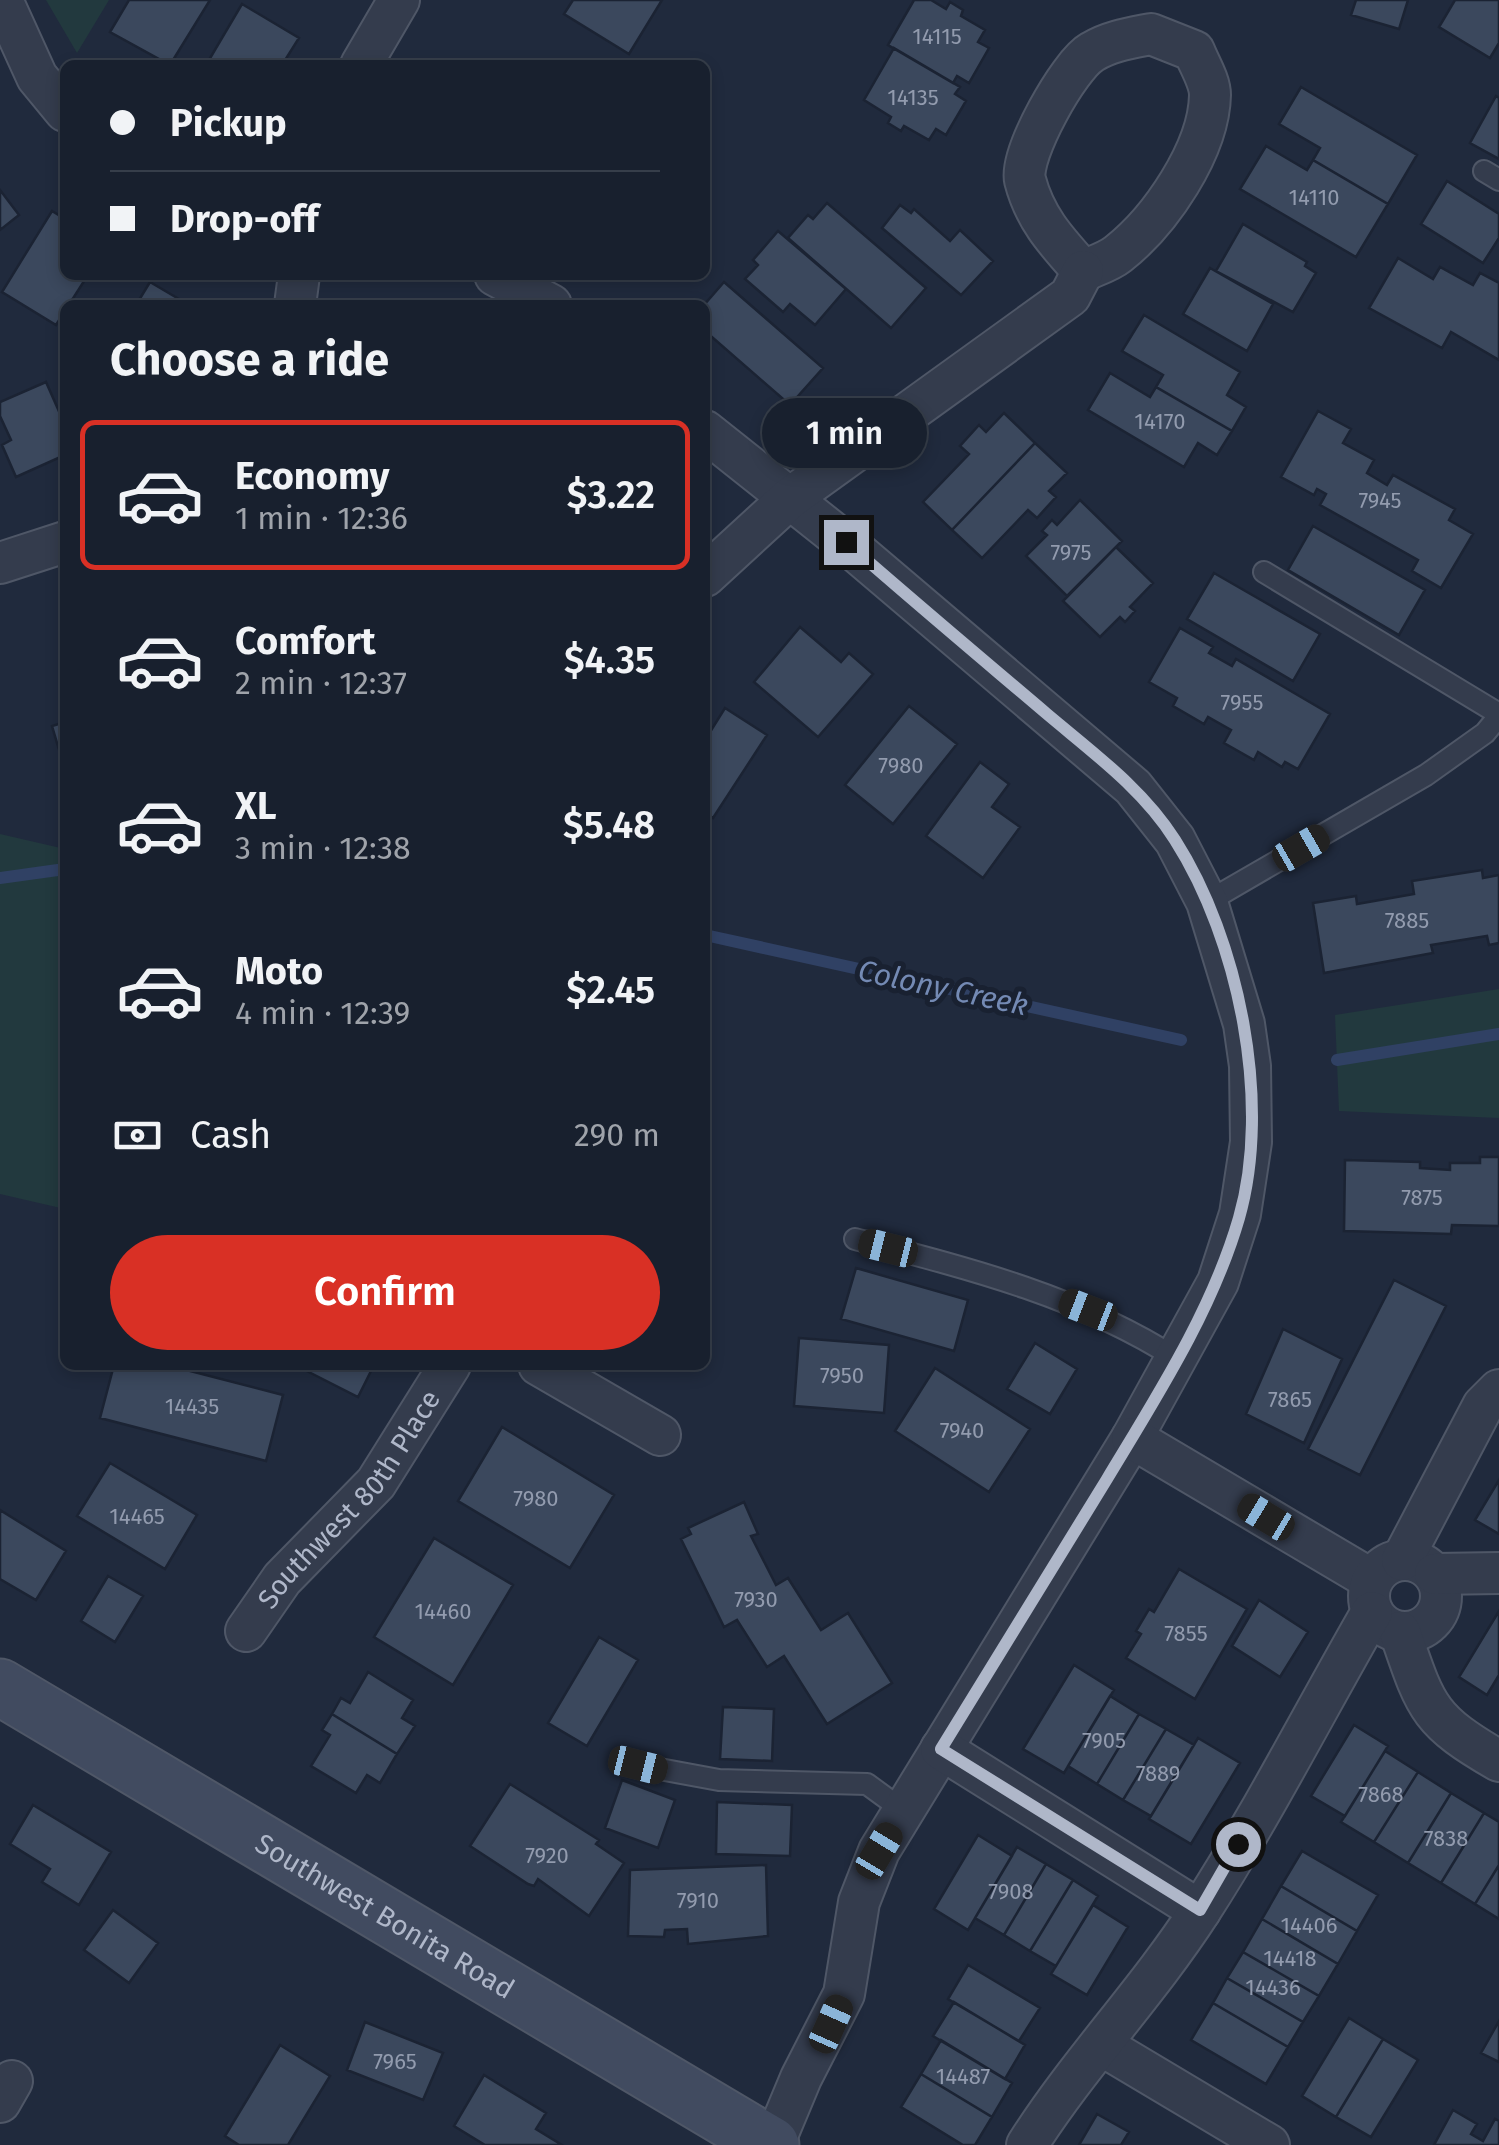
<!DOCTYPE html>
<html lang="en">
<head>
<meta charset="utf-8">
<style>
  body { margin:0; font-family:"Fira Sans",sans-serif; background:#252d3a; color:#f1f3f6; height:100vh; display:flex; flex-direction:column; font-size:38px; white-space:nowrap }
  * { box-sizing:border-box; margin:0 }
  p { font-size:32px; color:#9fa3aa }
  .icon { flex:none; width:55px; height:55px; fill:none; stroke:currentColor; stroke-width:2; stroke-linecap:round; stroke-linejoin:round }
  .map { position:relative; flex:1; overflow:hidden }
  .panel { position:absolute; left:60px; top:300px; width:650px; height:1070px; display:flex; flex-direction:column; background:#18202e; border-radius:15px; box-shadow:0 5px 15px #0003,0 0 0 2px #363e4a }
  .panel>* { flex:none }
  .top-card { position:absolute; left:60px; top:60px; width:650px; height:220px; border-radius:15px; box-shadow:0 5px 15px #0003,0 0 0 2px #363e4a; display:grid; align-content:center; height:220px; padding:0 50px; background:#18202e }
  .end { position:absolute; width:45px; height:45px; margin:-22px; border:12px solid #afb7c9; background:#111; box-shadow:0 0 0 5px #111 }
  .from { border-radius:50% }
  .bubble { position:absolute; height:70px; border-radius:35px; background:#18202e; box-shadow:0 5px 15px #0003,0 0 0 2px #363e4a; font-size:32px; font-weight:600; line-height:70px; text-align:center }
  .car { position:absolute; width:30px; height:60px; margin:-30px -15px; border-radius:12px; box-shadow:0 0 8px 2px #0007; background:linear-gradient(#222 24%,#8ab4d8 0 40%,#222 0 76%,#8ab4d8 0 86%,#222 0) }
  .top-card b { display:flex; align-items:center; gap:35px; height:95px; font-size:38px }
  .top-card b+b { border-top:2px solid #363e4a }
  .top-card i { width:25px; height:25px; background:#f1f3f6 }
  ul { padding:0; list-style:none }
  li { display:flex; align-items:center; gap:30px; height:150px; margin:0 20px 15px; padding:0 30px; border:5px solid transparent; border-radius:15px }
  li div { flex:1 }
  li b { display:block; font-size:38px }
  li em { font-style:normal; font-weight:600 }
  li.on { border-color:#d93025 }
  li>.icon { width:90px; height:90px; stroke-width:1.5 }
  h2 { padding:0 50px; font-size:45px; line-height:120px }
  .pay { display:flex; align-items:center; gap:25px; height:110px; padding:0 50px; font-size:38px }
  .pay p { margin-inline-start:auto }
  .cta { display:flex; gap:20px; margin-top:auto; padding:20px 50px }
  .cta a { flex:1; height:115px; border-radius:60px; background:#d93025; color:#fff; font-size:40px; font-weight:600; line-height:115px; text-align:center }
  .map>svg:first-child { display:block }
  .green { fill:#22393e }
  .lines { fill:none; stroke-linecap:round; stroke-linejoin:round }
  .stream { stroke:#304164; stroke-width:12 }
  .building { fill:#3b485d; stroke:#1b2333; stroke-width:2.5 }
  .lane-casing { stroke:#4f5767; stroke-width:24 }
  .street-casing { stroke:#4f5767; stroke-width:44 }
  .secondary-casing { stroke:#4f5767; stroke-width:59 }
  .lane { stroke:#343c4d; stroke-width:20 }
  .street { stroke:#343c4d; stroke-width:40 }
  .secondary { stroke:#414b60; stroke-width:55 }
  .route { stroke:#afb7c9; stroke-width:12 }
  .labels { text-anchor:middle; stroke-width:10; stroke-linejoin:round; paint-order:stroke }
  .number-label { font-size:22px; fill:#929bae }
  .street-label { font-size:28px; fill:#afb7c9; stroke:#192131 }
  .water-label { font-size:30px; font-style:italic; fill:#748ab4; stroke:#192131 }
</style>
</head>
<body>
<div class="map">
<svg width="1499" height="2145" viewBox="0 0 1499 2145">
  <rect width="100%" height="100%" fill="#202a3d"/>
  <path class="green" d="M46,0H109L77,53Z
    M0,834L65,849V1209L0,1194Z
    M1499,989V1118L1339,1111L1335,1015Z"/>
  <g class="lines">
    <path class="stream" d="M0,878L65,869
      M705,935L1181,1040
      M1337,1060L1499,1034"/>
  </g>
  <path class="building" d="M129,0H210L170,65L110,32Z
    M573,0H662L629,54L564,14Z
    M914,0H931L946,9L950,2L963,10L961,16L985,30L978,42L989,48L969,83L957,76L953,83L888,45Z
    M1356,0H1408L1399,29L1351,15Z
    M1455,0H1499V43L1490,58L1439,27Z
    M242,4L299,38L282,65H206Z
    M894,48L960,87L955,94L966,101L946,135L936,129L929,140L904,126L901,131L888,123L891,117L864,100Z
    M1301,87L1417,155L1388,204L1313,160L1320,148L1279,124Z
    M1496,96L1499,98V159L1470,143Z
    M1266,146L1307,170L1313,160L1388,204L1356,257L1240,189Z
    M1447,181L1499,214V238L1483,263L1421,224Z
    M0,190L19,215L0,230Z
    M827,203L926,288L891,328L788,238L808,215L813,219Z
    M900,205L911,213L914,209L950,241L960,230L993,261L961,295L882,228Z
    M52,211L65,219V275H88L56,325L2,292Z
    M1243,224L1307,262L1305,266L1316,273L1293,312L1216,271Z
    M778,231L846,289L815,325L790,304L783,312L745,279L758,265L753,260Z
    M1398,258L1433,279L1440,267L1473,285L1480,273L1499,283V360L1451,332L1442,348L1369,308Z
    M1210,268L1273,304L1247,351L1183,314Z
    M150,282L189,305H136Z
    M724,282L823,368L790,405L705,331L704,305Z
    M1144,315L1240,372L1227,395L1246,407L1232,431L1156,387L1163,375L1122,351Z
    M1110,373L1150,397L1156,387L1232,431L1217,455L1198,443L1184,467L1088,410Z
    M46,382L65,425V455L16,477L2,445L11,440L0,416V402Z
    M1318,411L1351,429L1343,443L1374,460L1367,473L1387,485L1393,475L1455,509L1449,520L1473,534L1441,588L1412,571L1418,560L1320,505L1326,494L1317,489L1314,495L1281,477Z
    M1004,413L1035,443L952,530L923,502L969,454L960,446L979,425L986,432Z
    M1035,443L1067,473L1049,491L1056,497L1037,518L1028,510L982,558L952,530Z
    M1080,500L1122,541L1067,596L1026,556L1047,535L1042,531L1052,520L1057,525Z
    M1313,526L1425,590L1399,635L1288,570Z
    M1116,547L1153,583L1130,607L1135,611L1125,622L1120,617L1100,637L1063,601Z
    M1214,573L1320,634L1293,681L1187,619Z
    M800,627L841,662L849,653L873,674L818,737L754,682Z
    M1180,628L1213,647L1209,653L1232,666L1236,659L1330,714L1298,769L1285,762L1282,767L1258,752L1254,760L1224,743L1231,730L1208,717L1204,724L1173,706L1177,698L1149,682Z
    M909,706L957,744L893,824L845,785Z
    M725,708L767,735L713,818L705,813V740Z
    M65,722V770L52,726Z
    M980,762L1009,784L992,807L1020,827L983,878L926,836Z
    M1482,870L1483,878L1499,875V943L1489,945L1487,936L1431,945L1433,953L1324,973L1313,903L1356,896L1357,904L1414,894L1412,881Z
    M1480,1157H1499V1226L1452,1225L1451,1234L1344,1231L1345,1160L1420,1162V1168L1450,1170V1163H1480Z
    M856,1268L968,1300L954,1351L841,1319Z
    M1394,1280L1446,1306L1360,1475L1308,1449Z
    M1283,1329L1342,1359L1304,1443L1246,1414Z
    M799,1338L889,1345L884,1413L794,1406Z
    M1035,1343L1077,1369L1050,1414L1007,1389Z
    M114,1365H167L283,1395L266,1461L100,1418Z
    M295,1365H374L358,1397Z
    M935,1368L1030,1429L989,1492L895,1431Z
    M502,1427L614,1495L570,1568L458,1501Z
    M110,1463L197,1515L165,1569L77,1516Z
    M1499,1480V1534L1475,1520Z
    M744,1502L758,1534L751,1536L776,1585L788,1578L821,1630L848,1613L892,1683L827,1724L784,1656L767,1667L737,1620L724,1627L681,1539L691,1534L688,1528Z
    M0,1510L66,1551L36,1600L0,1579Z
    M434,1538L513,1585L453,1685L374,1637Z
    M1179,1569L1247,1609L1195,1699L1126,1658L1141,1634L1136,1631L1149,1609L1154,1612Z
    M108,1576L143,1596L115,1642L81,1621Z
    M1259,1600L1308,1632L1280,1677L1232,1646Z
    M1499,1611V1675L1487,1695L1459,1677Z
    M599,1637L638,1660L587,1746L548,1723Z
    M1074,1665L1114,1690L1064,1773L1023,1749Z
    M368,1672L413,1700L402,1718L415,1726L397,1754L332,1714L341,1698L350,1703Z
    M1110,1696L1139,1714L1097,1784L1068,1766Z
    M723,1707L774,1709L772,1761L720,1759Z
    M332,1714L397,1754L380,1783L367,1775L356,1793L311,1766L330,1735L322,1730Z
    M1139,1714L1166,1729L1123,1800L1097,1784Z
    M1354,1725L1388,1746L1345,1816L1311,1796Z
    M1166,1729L1194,1745L1151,1816L1123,1800Z
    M1198,1738L1240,1763L1191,1844L1149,1819Z
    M1385,1751L1418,1772L1374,1842L1341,1822Z
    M1418,1772L1451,1793L1408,1863L1374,1842Z
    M622,1780L675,1800L658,1848L605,1828Z
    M510,1784L599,1840L596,1844L624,1863L589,1916L538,1879L534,1886L528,1884L470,1846Z
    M1451,1793L1484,1813L1441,1883L1408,1863Z
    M717,1802L792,1805L790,1856L716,1854Z
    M33,1805L111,1852L79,1905L42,1882L50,1869L10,1844Z
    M1484,1813L1499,1822V1865L1475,1904L1441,1883Z
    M978,1835L1012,1856L968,1930L934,1909Z
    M1017,1847L1046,1864L1004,1935L975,1918Z
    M1302,1851L1378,1895L1357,1931L1281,1886Z
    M1046,1864L1073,1880L1030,1951L1004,1935Z
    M766,1865L768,1936L688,1944L687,1929L665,1930L664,1937L628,1936L630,1870Z
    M1499,1865V1919L1475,1904Z
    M1073,1880L1098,1896L1056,1966L1030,1951Z
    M1281,1886L1357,1931L1338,1964L1262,1919Z
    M1093,1905L1128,1927L1087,1995L1051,1974Z
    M113,1910L158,1943L129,1983L84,1950Z
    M1262,1919L1338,1964L1319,1996L1243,1952Z
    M1243,1952L1319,1996L1303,2022L1227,1978Z
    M968,1965L1040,2008L1019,2041L948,1999Z
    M1227,1978L1303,2022L1288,2047L1213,2003Z
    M954,2002L1025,2045L1005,2079L933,2036Z
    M1213,2003L1288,2047L1266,2084L1191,2040Z
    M1349,2018L1383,2039L1336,2117L1302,2096Z
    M1499,2021V2062L1481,2053Z
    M365,2022L443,2053L423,2100L347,2070Z
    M1383,2039L1418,2060L1371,2137L1336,2117Z
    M941,2040L1012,2083L992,2117L921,2074Z
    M280,2045L330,2076L288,2145H239L225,2136Z
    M921,2074L992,2117L975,2145H963L901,2107Z
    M484,2075L546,2113L536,2129L562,2145H485L454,2126Z
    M1453,2110L1477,2124L1471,2134L1483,2141L1495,2119L1499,2121V2145H1434Z
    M1097,2114L1129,2132L1121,2145H1079Z"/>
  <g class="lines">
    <defs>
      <path id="lane" d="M1484,171L1499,180
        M1264,572L1499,714
        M1207,902L1426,775L1485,733L1499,716
        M855,1239C967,1268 1079,1296 1177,1359
        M638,1765L719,1780L867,1784L904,1811"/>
      <g id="street">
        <path d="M2,0L37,77L65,111"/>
        <path d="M1151,34L1194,51C1199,64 1210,81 1210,95C1209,150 1160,221 1118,254C1108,262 1094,266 1083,271C1057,242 1035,219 1025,180C1019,155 1069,65 1092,52C1110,41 1131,38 1151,34Z"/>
        <path d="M361,65L399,0"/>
        <path d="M495,275L551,305"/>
        <path d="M295,305L299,275"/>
        <path d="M705,431L846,543L1133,787L1175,840L1207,902L1244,1024L1250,1066L1251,1142L1240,1214L1218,1282L1132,1438L879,1851L859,1902L844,1994L801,2078L773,2145"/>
        <path d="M0,563L65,542"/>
        <path d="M705,576L790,498L1070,296L1083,271"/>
        <path d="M539,1365L660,1435"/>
        <path d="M1132,1438L1372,1580"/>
        <circle cx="1405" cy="1596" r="36"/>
        <path d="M1402,1560L1483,1406L1499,1390"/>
        <path d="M1435,1574L1499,1573"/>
        <path id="s1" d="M246,1631L282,1579L376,1483L450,1365"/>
        <path d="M1400,1632C1426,1708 1428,1720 1499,1761"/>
        <path d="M941,1749L1200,1911"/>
        <path d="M1103,2046L1269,2145"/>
        <path d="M0,2102L12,2081"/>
        <path d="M1027,2145C1079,2063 1147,1993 1200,1911C1262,1815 1315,1711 1372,1612"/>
      </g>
      <g id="secondary">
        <path id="s2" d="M0,1687L771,2145"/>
      </g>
    </defs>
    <use href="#lane" class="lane-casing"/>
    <use href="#street" class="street-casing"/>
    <use href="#secondary" class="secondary-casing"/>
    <use href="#lane" class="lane"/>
    <use href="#street" class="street"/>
    <use href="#secondary" class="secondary"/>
  </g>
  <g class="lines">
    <path class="route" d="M846,542C912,600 980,657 1047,714C1092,752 1143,789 1175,840C1239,940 1272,1103 1239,1218C1212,1311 1157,1396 1107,1479C1052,1569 997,1659 941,1749L1200,1910L1238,1844"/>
  </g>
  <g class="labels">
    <g class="number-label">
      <text x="937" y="44">14115</text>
      <text x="913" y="105">14135</text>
      <text x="1314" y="205">14110</text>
      <text x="1160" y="429">14170</text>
      <text x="1380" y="508">7945</text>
      <text x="1071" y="560">7975</text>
      <text x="1242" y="710">7955</text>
      <text x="901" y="773">7980</text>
      <text x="1407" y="928">7885</text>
      <text x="1422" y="1205">7875</text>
      <text x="842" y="1383">7950</text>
      <text x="1290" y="1407">7865</text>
      <text x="192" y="1414">14435</text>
      <text x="962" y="1438">7940</text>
      <text x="536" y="1506">7980</text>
      <text x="137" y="1524">14465</text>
      <text x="756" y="1607">7930</text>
      <text x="443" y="1619">14460</text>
      <text x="1186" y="1641">7855</text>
      <text x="1104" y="1748">7905</text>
      <text x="1158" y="1781">7889</text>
      <text x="1381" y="1802">7868</text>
      <text x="1446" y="1846">7838</text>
      <text x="547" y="1863">7920</text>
      <text x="1011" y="1899">7908</text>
      <text x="698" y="1908">7910</text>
      <text x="1309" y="1933">14406</text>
      <text x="1290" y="1966">14418</text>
      <text x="1273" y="1995">14436</text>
      <text x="395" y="2069">7965</text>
      <text x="963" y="2084">14487</text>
    </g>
    <g class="street-label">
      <text dy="10" stroke="none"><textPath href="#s1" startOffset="168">Southwest 80th Place</textPath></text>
      <text dy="10" stroke="none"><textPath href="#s2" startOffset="448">Southwest Bonita Road</textPath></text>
    </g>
    <g class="water-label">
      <text transform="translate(943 988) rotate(12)" y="10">Colony Creek</text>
    </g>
  </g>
</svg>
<i class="end from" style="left:1238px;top:1844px"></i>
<i class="end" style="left:846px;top:542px"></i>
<div class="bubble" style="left:762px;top:398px;width:165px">1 min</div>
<i class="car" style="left:1301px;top:848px;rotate:60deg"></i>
<i class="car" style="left:888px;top:1248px;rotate:284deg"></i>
<i class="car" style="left:1088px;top:1310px;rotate:291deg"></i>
<i class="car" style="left:1266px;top:1517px;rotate:301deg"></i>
<i class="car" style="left:638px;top:1765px;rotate:104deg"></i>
<i class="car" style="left:879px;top:1851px;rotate:31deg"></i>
<i class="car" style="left:831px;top:2024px;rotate:24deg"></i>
<div class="top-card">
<b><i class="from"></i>Pickup</b>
<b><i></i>Drop-off</b>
</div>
<section class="panel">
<h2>Choose a ride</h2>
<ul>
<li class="on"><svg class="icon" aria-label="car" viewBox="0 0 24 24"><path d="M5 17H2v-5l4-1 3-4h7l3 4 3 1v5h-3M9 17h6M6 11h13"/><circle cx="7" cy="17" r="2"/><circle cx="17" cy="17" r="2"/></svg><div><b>Economy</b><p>1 min · 12:36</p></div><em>$3.22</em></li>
<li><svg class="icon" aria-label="car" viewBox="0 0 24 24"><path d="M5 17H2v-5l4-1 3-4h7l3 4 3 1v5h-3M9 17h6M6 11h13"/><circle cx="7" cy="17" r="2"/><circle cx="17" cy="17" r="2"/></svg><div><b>Comfort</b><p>2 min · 12:37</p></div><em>$4.35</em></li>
<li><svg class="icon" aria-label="car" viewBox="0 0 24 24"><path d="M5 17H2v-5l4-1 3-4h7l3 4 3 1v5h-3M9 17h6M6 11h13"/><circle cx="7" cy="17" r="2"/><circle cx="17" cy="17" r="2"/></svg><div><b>XL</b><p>3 min · 12:38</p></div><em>$5.48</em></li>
<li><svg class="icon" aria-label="car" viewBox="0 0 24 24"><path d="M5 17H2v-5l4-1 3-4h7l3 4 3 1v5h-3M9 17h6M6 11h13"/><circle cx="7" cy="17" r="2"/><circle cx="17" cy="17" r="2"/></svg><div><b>Moto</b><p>4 min · 12:39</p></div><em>$2.45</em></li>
</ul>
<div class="pay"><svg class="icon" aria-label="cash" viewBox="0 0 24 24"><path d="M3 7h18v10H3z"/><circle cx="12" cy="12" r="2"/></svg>Cash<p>290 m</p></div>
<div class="cta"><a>Confirm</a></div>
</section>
</div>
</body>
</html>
